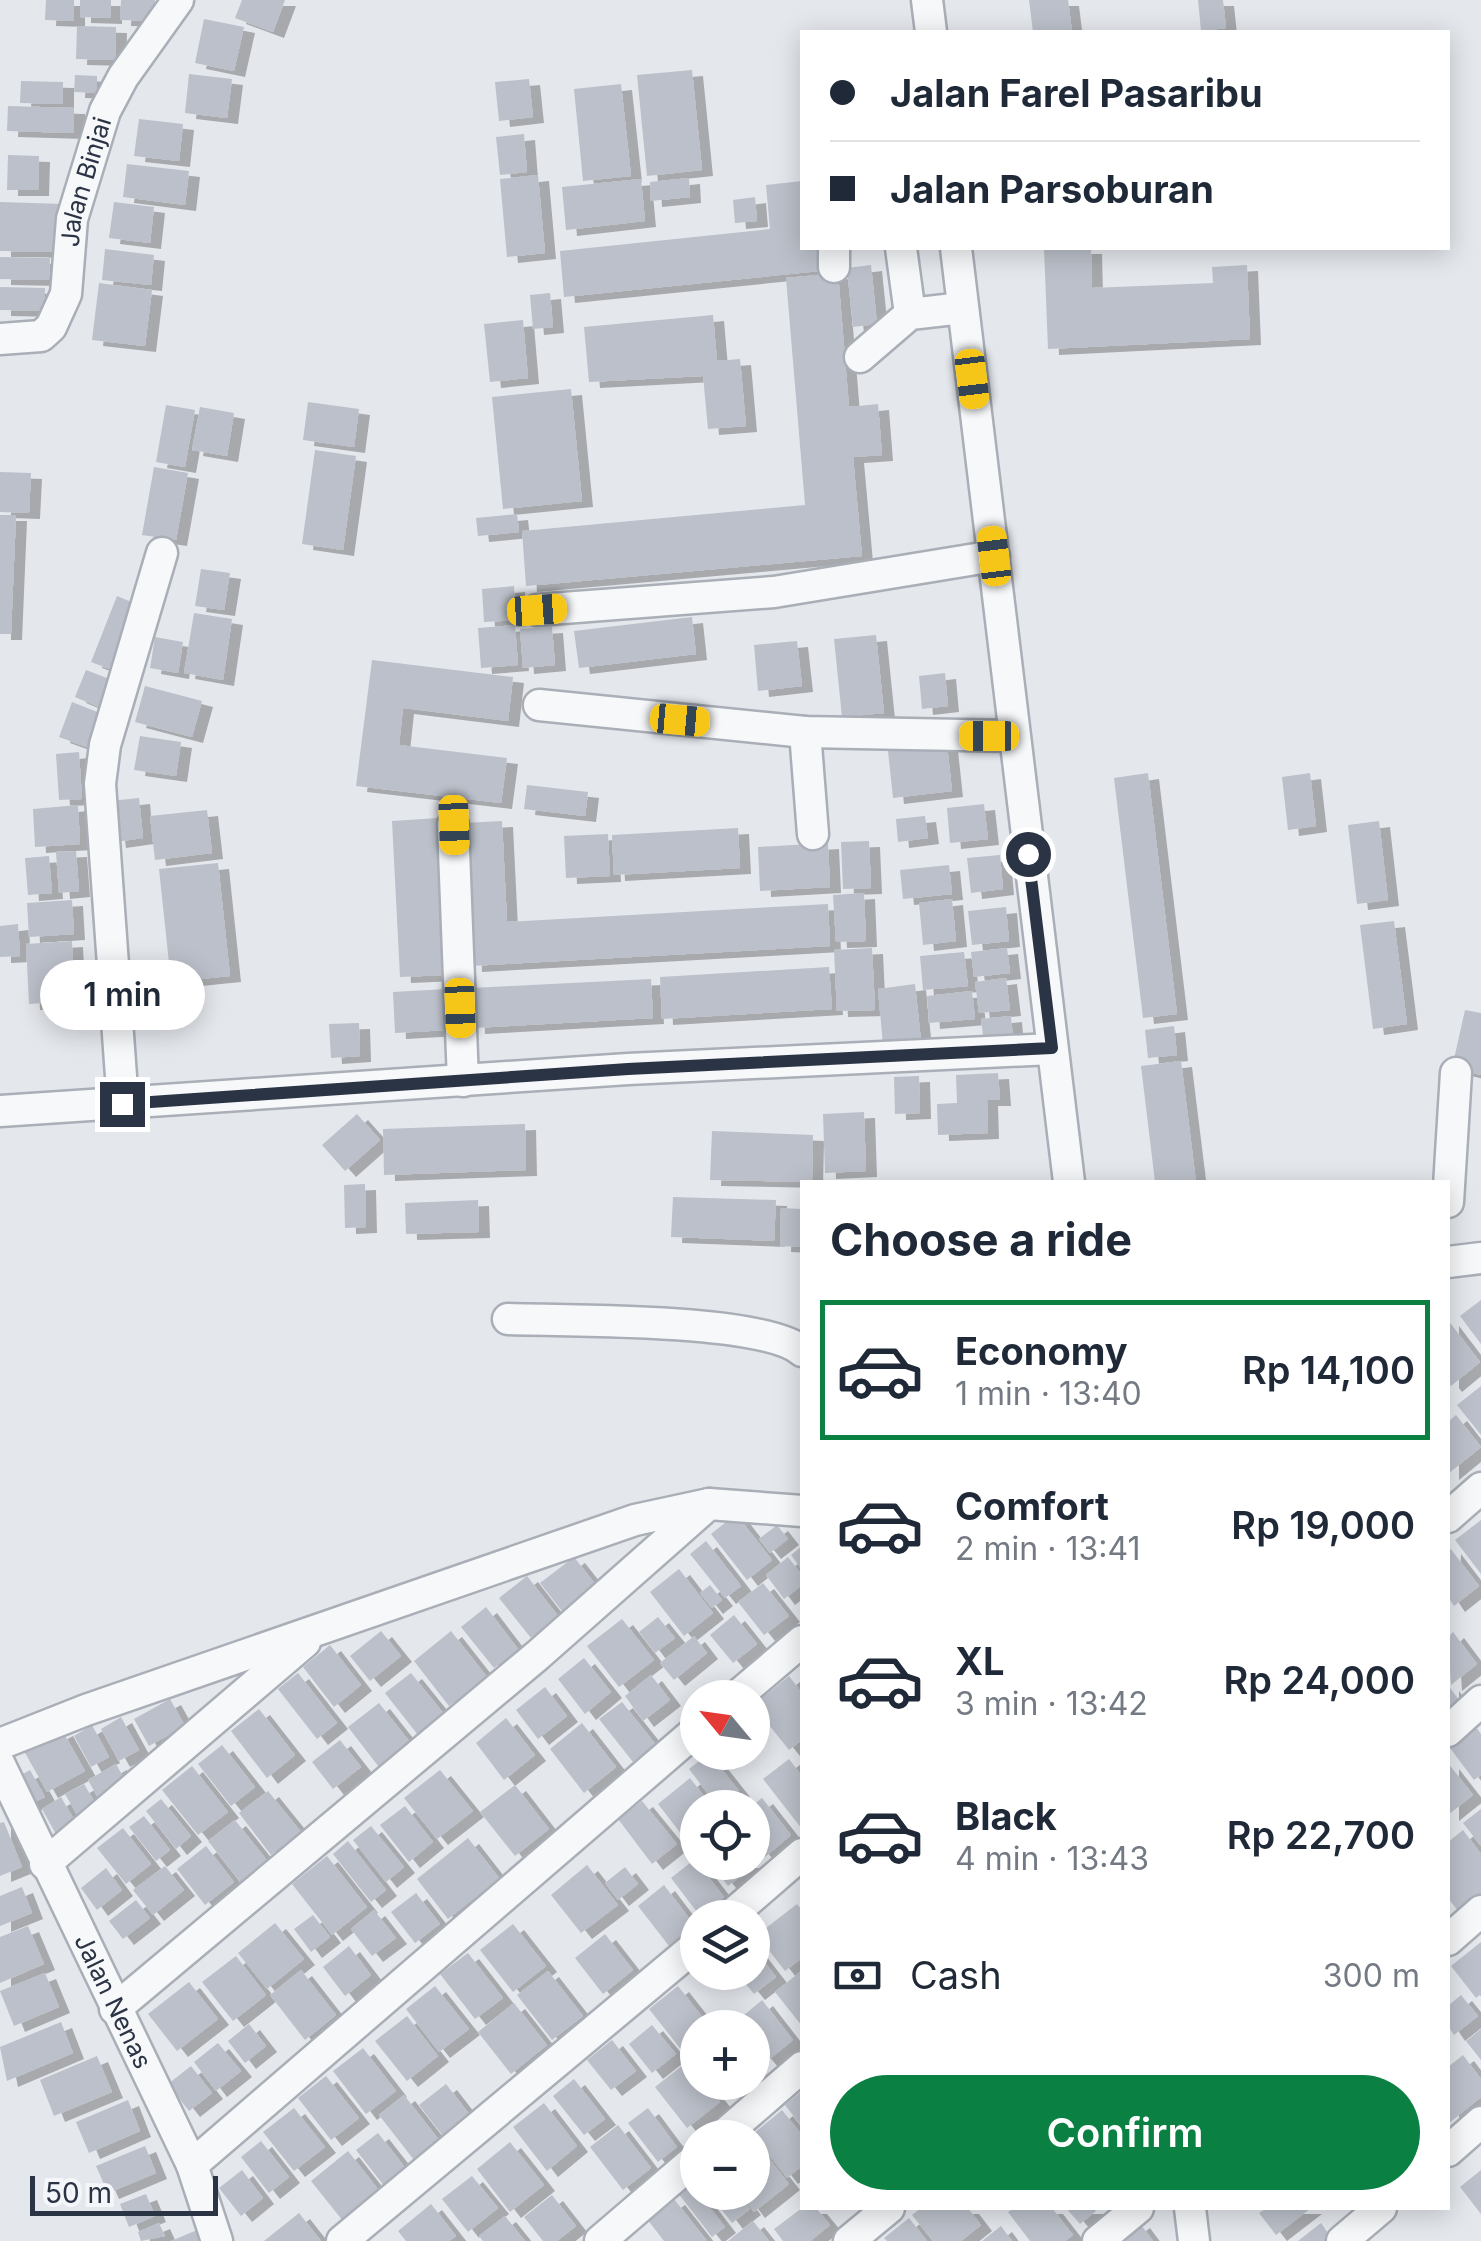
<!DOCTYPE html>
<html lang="en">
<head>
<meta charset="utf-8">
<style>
  body { margin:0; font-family:Inter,sans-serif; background:#f6f6f7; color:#1f2937; height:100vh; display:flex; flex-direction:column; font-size:38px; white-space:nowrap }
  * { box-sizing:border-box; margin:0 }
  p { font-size:32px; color:#747a83 }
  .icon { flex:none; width:55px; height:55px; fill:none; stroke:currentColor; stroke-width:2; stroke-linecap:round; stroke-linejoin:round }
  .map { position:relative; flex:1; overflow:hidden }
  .side { position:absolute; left:800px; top:1180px; width:650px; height:1030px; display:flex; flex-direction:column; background:#fff; border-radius:0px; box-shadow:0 5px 25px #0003 }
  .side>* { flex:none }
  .guide { position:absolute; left:800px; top:30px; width:650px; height:220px; border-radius:0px; box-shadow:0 5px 25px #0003; display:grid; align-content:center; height:220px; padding:0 30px; background:#fff }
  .needle { width:65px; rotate:299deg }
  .buttons { position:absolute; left:680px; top:1680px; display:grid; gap:20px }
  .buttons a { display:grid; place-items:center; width:90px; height:90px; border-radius:50%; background:#fff; box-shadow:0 5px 25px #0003; font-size:50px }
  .scale { position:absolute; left:30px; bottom:25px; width:188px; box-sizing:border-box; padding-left:10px; border:5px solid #2b3445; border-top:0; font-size:28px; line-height:35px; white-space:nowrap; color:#2b3445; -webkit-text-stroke:8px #f4f6f9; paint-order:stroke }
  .end { position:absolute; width:45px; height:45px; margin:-22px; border:12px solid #2b3445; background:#fff; box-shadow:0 0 0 5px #fff }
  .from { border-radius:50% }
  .bubble { position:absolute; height:70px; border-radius:35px; background:#fff; box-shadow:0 5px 25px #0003; font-size:32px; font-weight:600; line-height:70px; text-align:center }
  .car { position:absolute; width:30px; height:60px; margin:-30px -15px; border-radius:12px; box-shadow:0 0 8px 2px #0007; background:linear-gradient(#f5c518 24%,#345 0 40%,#f5c518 0 76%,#345 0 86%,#f5c518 0) }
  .guide b { display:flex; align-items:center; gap:35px; height:95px; font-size:38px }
  .guide b+b { border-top:2px solid #e0e1e3 }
  .guide i { width:25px; height:25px; background:#1f2937 }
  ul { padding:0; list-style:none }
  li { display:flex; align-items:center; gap:30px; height:140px; margin:0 20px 15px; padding:0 10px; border:5px solid transparent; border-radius:0px }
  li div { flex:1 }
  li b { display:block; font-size:38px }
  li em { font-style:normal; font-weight:600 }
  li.current { border-color:#0b8043 }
  li>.icon { width:90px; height:90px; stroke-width:1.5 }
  h2 { padding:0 30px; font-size:45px; line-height:120px }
  .pay { display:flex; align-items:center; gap:25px; height:110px; padding:0 30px; font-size:38px }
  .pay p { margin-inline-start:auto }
  .button { display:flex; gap:20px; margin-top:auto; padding:20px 30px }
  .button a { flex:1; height:115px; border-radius:60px; background:#0b8043; color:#fff; font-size:40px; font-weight:600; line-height:115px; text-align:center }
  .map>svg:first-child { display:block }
  .building { fill:#bbc0ca; filter:url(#shadow) }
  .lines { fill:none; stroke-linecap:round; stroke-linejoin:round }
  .minor-casing { stroke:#a9aeb7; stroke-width:35 }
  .minor { stroke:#f7f8fa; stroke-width:30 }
  .route { stroke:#2b3445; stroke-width:12 }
  .labels { text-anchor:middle; stroke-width:10; stroke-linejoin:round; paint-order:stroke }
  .street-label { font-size:25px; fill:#2b3445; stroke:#f4f6f9 }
</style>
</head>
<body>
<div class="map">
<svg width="1481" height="2241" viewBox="0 0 1481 2241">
  <defs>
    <filter id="shadow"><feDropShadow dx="11" dy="6" stdDeviation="0" flood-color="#0004"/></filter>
  </defs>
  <rect width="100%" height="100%" fill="#e4e7ec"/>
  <path class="building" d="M46,0H74V21L45,20Z
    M80,0H111V18L80,17Z
    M121,0H155L154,21L120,20Z
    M242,0H285L273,32L235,18Z
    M1029,0H1068L1072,32H1033Z
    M1198,0H1223L1226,28L1201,31Z
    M204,19L244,27L234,71L195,63Z
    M77,26L116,27L115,60L76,59Z
    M692,70L702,170L647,176L637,75Z
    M189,74L232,79L227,118L185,113Z
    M75,75L97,76V93L74,92Z
    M529,79L533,117L499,121L495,82Z
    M21,81L63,82V104L20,103Z
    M621,84L631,176L583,181L574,89Z
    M8,106L74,108V133L7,131Z
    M139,119L183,124L179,161L134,156Z
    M524,134L527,172L500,175L496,137Z
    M8,155L39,156L38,190H7Z
    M127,164L189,171L185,205L123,197Z
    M538,175L545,253L507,257L500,179Z
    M689,178L690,197L651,201L650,182Z
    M641,179L645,221L566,230L562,187Z
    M802,181V248H818L820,271L564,297L560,251L770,229L766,185Z
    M755,197L757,221L735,223L733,200Z
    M0,202L63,204L61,252L0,251Z
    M114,202L154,207L150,243L109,238Z
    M1044,248H1091L1092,288L1213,283L1212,267L1247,265L1250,339L1048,349Z
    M105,249L154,255L151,285L102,280Z
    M0,257L50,258L49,280L0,279Z
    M871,265L877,324L853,327L847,268Z
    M838,273L849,407L878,404L882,455L853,457L862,556L526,586L522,531L805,505L786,278Z
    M99,283L152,290L145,346L92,340Z
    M0,287L45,288L44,311L0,310Z
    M550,293L553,327L533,329L530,295Z
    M713,315L717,361L740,359L746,426L708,429L703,376L589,382L584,327Z
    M523,320L528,378L490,382L484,324Z
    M571,389L582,501L503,509L492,397Z
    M308,402L359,409L354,447L303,440Z
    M166,405L195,410L185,467L156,462Z
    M200,407L234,413L227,456L192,450Z
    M315,450L356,456L343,550L302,544Z
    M154,467L188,473L176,540L142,535Z
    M0,472L31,473L29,513L0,512Z
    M517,514L519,532L478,536L476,518Z
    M0,515H16L11,634H0Z
    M201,569L230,573L224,610L195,606Z
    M514,586L516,620L484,622L482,589Z
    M117,596L141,606L115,671L91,662Z
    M194,613L232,619L223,680L184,673Z
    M692,617L696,654L579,668L574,631Z
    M515,625L518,665L481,668L478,628Z
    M552,627L555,665L523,668L520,629Z
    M876,635L884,713L842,717L834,639Z
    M155,637L183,642L178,673L150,668Z
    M797,641L802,686L758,691L754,645Z
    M372,660L513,677L508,721L403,708L399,745L507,758L501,803L356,786Z
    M86,670L112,680L101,708L75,697Z
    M945,673L948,706L922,709L919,676Z
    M145,686L202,701L192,737L135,722Z
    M72,702L105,715L92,749L59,737Z
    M140,736L181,742L176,776L134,770Z
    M947,745L952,791L893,798L888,751Z
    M79,752L82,799L59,800L56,754Z
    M1148,773L1177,1014L1143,1018L1114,778Z
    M1310,773L1316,826L1288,830L1282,777Z
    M527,785L588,792L585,816L524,809Z
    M139,798L143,838L115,842L110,801Z
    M984,804L988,839L950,843L947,808Z
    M78,805L80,844L35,847L33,809Z
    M207,810L212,853L155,860L150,816Z
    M925,816L928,838L898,842L896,819Z
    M438,818L446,975L400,977L392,821Z
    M502,821L507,922L828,904L830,946L471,966L464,823Z
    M1379,821L1388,900L1357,904L1348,825Z
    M738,828L740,868L614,875L612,835Z
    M608,834L610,876L566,878L564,836Z
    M869,841L871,888L843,889L841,842Z
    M828,843L830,887L760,891L758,847Z
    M76,851L79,891L59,893L56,852Z
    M1000,855L1003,889L971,893L967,858Z
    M49,856L52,893L28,895L25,858Z
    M218,863L230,976L171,982L159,869Z
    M949,865L952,894L903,899L900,870Z
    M864,893L866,941L836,942L833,895Z
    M952,899L956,941L923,945L919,903Z
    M72,900L74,934L29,937L27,903Z
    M1006,907L1009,941L972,945L968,911Z
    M1394,921L1407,1024L1373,1029L1360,925Z
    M18,924L20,956L0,957V926Z
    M72,941L75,1001L29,1004L26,944Z
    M872,948L875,1010L837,1011L834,950Z
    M1007,948L1010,973L974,977L971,952Z
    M964,952L968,986L923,990L920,956Z
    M829,967L832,1009L662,1019L660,977Z
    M1006,978L1010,1010L979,1013L975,982Z
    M651,979L653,1018L474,1028L472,988Z
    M915,984L921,1041L883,1045L878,989Z
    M446,989L448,1030L395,1033L393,992Z
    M972,991L975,1019L929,1023L927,996Z
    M1465,1010L1481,1013V1075L1452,1068Z
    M1011,1016L1013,1040L984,1043L981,1019Z
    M359,1023L360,1056L331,1058L329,1024Z
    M1174,1026L1177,1055L1148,1058L1145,1030Z
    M1181,1061L1196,1182H1155L1141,1066Z
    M998,1073L1000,1100H987L988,1133L938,1135L937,1104L957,1103L956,1075Z
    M919,1076L920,1113L895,1114L894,1077Z
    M864,1112L866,1171L825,1173L823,1114Z
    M357,1114L380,1140L345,1171L322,1145Z
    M525,1124L526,1170L384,1175L383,1129Z
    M712,1131L813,1135L812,1182L710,1180Z
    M365,1184L366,1227L345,1228L344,1185Z
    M673,1197L776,1200L774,1241L671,1237Z
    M478,1200L479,1232L406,1234L405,1203Z
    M781,1208L802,1209V1247L780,1246Z
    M1481,1300V1344L1460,1316Z
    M1448,1320L1480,1362L1451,1386L1448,1382Z
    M1481,1386V1435L1457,1405Z
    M1456,1415L1481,1447L1448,1474V1422Z
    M736,1514L772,1560L747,1580L711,1534Z
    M1481,1520V1574L1455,1540Z
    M777,1525L788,1539L770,1553L759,1539Z
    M706,1541L741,1586L725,1598L690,1554Z
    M802,1546V1570L791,1555Z
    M1450,1548L1479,1586L1454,1606L1448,1597Z
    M574,1557L599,1589L565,1615L540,1583Z
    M788,1557L802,1575V1585L784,1599L766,1575Z
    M679,1569L713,1613L684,1636L650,1592Z
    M527,1576L558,1616L531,1638L499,1598Z
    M763,1583L789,1616L764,1635L738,1602Z
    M710,1585L722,1600L712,1608L700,1593Z
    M486,1607L518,1649L494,1668L461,1627Z
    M734,1615L757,1644L733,1663L710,1635Z
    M658,1617L675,1638L655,1653L639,1632Z
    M622,1619L654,1660L619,1687L587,1646Z
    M381,1631L401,1656L370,1681L350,1656Z
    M451,1631L487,1677L449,1706L414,1661Z
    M1453,1632L1477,1664L1451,1685L1448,1637Z
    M694,1636L707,1653L674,1680L660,1663Z
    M330,1645L361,1685L334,1707L303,1667Z
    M584,1658L611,1692L585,1714L558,1679Z
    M298,1673L337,1723L317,1739L278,1689Z
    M411,1673L444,1714L418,1735L385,1693Z
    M651,1675L670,1700L643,1721L625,1696Z
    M789,1676L802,1693V1740L789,1750L753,1705Z
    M1448,1685L1459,1700L1448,1708Z
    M545,1687L567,1716L538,1739L516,1710Z
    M170,1699L185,1726L149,1746L134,1719Z
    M622,1702L656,1745L633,1762L599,1719Z
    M379,1703L413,1746L382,1771L348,1727Z
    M259,1709L295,1755L267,1778L231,1731Z
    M121,1717L139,1750L119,1761L101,1729Z
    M506,1718L535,1755L504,1780L476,1743Z
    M582,1723L616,1767L584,1793L550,1749Z
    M92,1725L109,1757L91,1767L74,1736Z
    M1476,1727L1481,1734V1775L1474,1780L1450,1748Z
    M62,1730L85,1771L47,1792L24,1751Z
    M340,1740L361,1767L333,1789L312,1762Z
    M222,1745L255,1787L231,1806L198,1764Z
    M709,1753L739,1791L718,1807L689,1769Z
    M789,1759L802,1776V1829L763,1779Z
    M1448,1763L1473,1795L1448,1815Z
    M116,1764L130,1789L102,1805L88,1780Z
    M192,1766L228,1812L198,1835L162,1790Z
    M30,1770L45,1797L29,1805L14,1779Z
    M440,1770L473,1811L437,1839L404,1798Z
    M690,1778L713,1808H698V1837L689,1844L658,1804Z
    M84,1784L102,1815L83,1825L65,1794Z
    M515,1785L549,1829L515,1856L480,1812Z
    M268,1791L301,1832L271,1855L239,1813Z
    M61,1797L77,1825L57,1836L42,1809Z
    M762,1798L791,1835L765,1857L752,1841V1806Z
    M161,1799L191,1836L176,1849L146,1811Z
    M642,1801L677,1844L652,1864L618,1819Z
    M405,1806L433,1842L409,1862L380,1825Z
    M1481,1809V1846L1463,1823Z
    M144,1816L170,1850L156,1861L129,1827Z
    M235,1820L269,1863L242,1884L208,1841Z
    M4,1822L22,1867L0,1876V1823Z
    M371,1826L404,1867L386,1882L353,1840Z
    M123,1828L151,1864L126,1884L97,1848Z
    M1463,1830L1481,1854V1893L1458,1911L1448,1898V1842Z
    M468,1838L499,1878L448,1919L417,1879Z
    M348,1841L386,1890L371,1902L333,1854Z
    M206,1846L234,1882L205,1905L177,1869Z
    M327,1856L367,1907L332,1935L292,1884Z
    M695,1859L724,1897L700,1916L671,1878Z
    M710,1862H750L753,1866L728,1886Z
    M587,1865L618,1905L581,1933L551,1895Z
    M165,1866L184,1890L153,1915L133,1890Z
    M625,1867L638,1884L618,1900L605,1883Z
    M106,1868L122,1890L97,1910L81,1888Z
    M664,1885L695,1926L669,1946L638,1906Z
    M22,1887L32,1913L0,1926V1896Z
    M416,1893L440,1924L415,1943L391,1912Z
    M136,1900L150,1918L123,1939L109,1921Z
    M797,1904L802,1910V1958L785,1971L757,1935Z
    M374,1910L396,1938L372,1956L351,1929Z
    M313,1915L330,1937L311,1952L294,1929Z
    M275,1923L304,1959L267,1989L238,1953Z
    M513,1924L546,1966L513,1992L480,1950Z
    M28,1926L44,1964L0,1983V1937Z
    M605,1934L633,1970L603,1994L575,1958Z
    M1481,1942V1994L1476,1998L1451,1966Z
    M349,1946L371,1975L345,1996L323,1967Z
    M752,1946L776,1977L754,1994L736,1972H752Z
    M468,1953L503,1998L475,2019L440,1974Z
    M236,1956L266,1995L233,2021L202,1982Z
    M301,1970L336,2015L305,2040L270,1995Z
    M548,1971L583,2016L552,2040L517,1995Z
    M800,1972L802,1976V2026L775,1992Z
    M45,1973L59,2007L14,2026L0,1991Z
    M189,1982L218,2019L177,2051L148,2014Z
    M435,1986L469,2029L439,2052L406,2009Z
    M678,1986L711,2028H698V2040L683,2052L649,2009Z
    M1461,1995L1478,2016L1454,2035L1448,2026V2006Z
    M762,2000L793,2040L767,2061L752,2043V2028H740L736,2022Z
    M514,2003L547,2045L511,2074L478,2032Z
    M407,2016L438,2056L407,2081L375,2041Z
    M61,2022L73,2053L7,2081L0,2047Z
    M249,2024L266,2046L245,2063L228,2041Z
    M652,2025L676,2054L652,2073L629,2044Z
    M1481,2029V2060L1466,2041Z
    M612,2040L636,2071L611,2090L587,2060Z
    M218,2043L241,2071L216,2091L194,2062Z
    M363,2048L396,2091L366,2114L333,2071Z
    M1463,2055L1481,2079V2097L1448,2124V2067Z
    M97,2056L112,2092L54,2116L40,2080Z
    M688,2061L698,2074V2082H704L720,2102L687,2128L655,2087Z
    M191,2066L212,2093L189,2111L168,2084Z
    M326,2076L359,2118L331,2140L298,2098Z
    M574,2079L605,2119L584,2135L553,2096Z
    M446,2084L473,2119L446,2140L419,2105Z
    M802,2091V2127L785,2105Z
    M404,2095L439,2140L414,2160L379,2115Z
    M128,2100L140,2131L89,2153L76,2122Z
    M544,2103L577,2146L547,2171L513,2127Z
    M294,2108L325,2147L294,2171L263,2132Z
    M648,2108L677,2147L658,2162L628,2123Z
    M782,2110L802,2135V2166L787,2178L753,2134Z
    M618,2125L651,2168L623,2190L590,2147Z
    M378,2133L407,2170L385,2187L356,2150Z
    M261,2141L289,2177L269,2193L241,2157Z
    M510,2142L544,2185L510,2212L477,2169Z
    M756,2142L789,2184L754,2212L739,2192H752Z
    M145,2146L156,2173L108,2193L96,2166Z
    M348,2151L384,2197L347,2226L311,2181Z
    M242,2170L263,2198L241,2216L219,2188Z
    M1481,2170V2214L1460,2187Z
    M472,2176L498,2208L468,2232L442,2199Z
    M691,2183L725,2227L712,2237L678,2193Z
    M708,2192H737L750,2209L732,2223Z
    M146,2194L155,2216L129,2227L120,2204Z
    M552,2195L576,2226L557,2241H543L524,2217Z
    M674,2199L707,2241H664L647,2219Z
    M431,2204L456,2236L449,2241H406L398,2231Z
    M802,2208H816L830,2225L810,2241H783L774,2229Z
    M921,2208H968L981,2225L961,2241H933L912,2215Z
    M1014,2208H1052L1073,2235L1065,2241H1030L1008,2212Z
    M1066,2208H1093L1096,2211L1080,2224Z
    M1267,2208H1311L1276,2235L1259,2213Z
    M299,2213L321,2241H264Z
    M505,2216L525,2241H483L479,2236Z
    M909,2218L927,2241H887L884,2238Z
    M753,2221L769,2241H728Z
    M1139,2222L1153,2241H1114Z
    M159,2223L165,2236L141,2241L138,2232Z
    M1321,2223L1330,2236L1323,2241H1298Z
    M1001,2226L1012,2241H982Z
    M197,2230L201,2241H171Z"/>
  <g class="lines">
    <defs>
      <g id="minor">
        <path d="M927,0L931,32"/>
        <path d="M901,248L910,314"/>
        <path d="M956,248L1069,1182"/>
        <path d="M834,267V248"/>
        <path id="s1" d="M0,339L41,336L51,327L66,294L72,219L105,111L123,77L178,0"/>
        <path d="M860,357L910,314L963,308"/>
        <path d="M537,610L774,592L994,556"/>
        <path d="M539,705L805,732L1014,736"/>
        <path d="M805,732L813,834"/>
        <path d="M453,825L463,1081"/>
        <path d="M123,1104L100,784L105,745L162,553"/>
        <path d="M0,1111L628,1069L1052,1049"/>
        <path d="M1448,1202L1456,1073"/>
        <path d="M1448,1262L1481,1258"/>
        <path d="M508,1319C567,1321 763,1318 802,1351"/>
        <path d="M1448,1517L1481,1488"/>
        <path d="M735,1698L802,1641"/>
        <path d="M1448,1731L1481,1701"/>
        <path d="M0,1744L86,1710L635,1520L709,1504L802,1511"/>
        <path id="s2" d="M0,1765L192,2165L217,2241"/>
        <path d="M45,1864L305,1642"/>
        <path d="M728,1918L802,1854"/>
        <path d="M1448,1940L1481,1911"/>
        <path d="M115,2009L538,1655L709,1504"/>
        <path d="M720,2138L802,2067"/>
        <path d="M1448,2151L1481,2122"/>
        <path d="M192,2165L698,1729"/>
        <path d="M1190,2208L1194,2241"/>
        <path d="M342,2241L698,1944"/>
        <path d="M600,2241L698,2157"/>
        <path d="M849,2241L889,2208"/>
        <path d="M1098,2241L1138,2208"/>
        <path d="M1342,2241L1381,2208"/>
      </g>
    </defs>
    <use href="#minor" class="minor-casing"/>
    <use href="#minor" class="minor"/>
  </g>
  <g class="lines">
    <path class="route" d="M122,1104L628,1069L1052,1048L1028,854"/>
  </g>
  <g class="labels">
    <g class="street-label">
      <text dy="9" stroke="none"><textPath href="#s1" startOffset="205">Jalan Binjai</textPath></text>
      <text dy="9" stroke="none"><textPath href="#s2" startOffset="262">Jalan Nenas</textPath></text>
    </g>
  </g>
</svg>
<div class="buttons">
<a><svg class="needle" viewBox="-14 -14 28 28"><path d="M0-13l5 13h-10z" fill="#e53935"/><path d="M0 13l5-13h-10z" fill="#747a83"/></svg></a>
<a><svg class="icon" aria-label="locate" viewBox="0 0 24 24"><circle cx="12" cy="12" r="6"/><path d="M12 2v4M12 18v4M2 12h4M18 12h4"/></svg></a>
<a><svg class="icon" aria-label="layers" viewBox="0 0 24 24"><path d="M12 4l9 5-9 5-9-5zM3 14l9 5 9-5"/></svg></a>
<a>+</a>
<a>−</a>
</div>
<div class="scale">50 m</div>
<i class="end from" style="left:1028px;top:854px"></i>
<i class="end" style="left:122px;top:1104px"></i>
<div class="bubble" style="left:40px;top:960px;width:165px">1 min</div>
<i class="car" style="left:972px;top:379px;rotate:173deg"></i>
<i class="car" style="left:994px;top:556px;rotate:353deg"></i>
<i class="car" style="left:537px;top:610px;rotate:86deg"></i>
<i class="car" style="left:680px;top:720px;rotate:95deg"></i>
<i class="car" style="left:989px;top:736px;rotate:270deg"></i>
<i class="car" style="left:454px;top:825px;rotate:178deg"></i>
<i class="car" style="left:460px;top:1008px;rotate:178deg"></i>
<div class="guide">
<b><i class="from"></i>Jalan Farel Pasaribu</b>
<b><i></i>Jalan Parsoburan</b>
</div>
<section class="side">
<h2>Choose a ride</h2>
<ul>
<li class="current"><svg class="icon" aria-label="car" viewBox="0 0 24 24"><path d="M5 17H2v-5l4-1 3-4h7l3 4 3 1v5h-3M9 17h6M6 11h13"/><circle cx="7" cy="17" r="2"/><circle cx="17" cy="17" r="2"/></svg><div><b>Economy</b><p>1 min · 13:40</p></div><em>Rp 14,100</em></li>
<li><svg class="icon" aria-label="car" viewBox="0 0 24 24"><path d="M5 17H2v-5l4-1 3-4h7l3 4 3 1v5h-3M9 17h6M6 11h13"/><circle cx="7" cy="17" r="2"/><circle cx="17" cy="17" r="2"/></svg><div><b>Comfort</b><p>2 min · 13:41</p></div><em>Rp 19,000</em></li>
<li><svg class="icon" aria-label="car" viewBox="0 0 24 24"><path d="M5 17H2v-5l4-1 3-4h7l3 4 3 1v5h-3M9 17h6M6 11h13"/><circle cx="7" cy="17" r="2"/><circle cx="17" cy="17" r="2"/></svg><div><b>XL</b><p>3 min · 13:42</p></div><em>Rp 24,000</em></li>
<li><svg class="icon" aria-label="car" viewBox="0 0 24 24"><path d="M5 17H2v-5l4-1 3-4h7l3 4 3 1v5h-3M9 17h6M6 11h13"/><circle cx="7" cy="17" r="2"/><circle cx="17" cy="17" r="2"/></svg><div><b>Black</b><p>4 min · 13:43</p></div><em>Rp 22,700</em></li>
</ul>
<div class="pay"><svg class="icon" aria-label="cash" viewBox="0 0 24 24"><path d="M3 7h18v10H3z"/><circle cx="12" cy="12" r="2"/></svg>Cash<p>300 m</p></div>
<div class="button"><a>Confirm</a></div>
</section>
</div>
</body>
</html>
